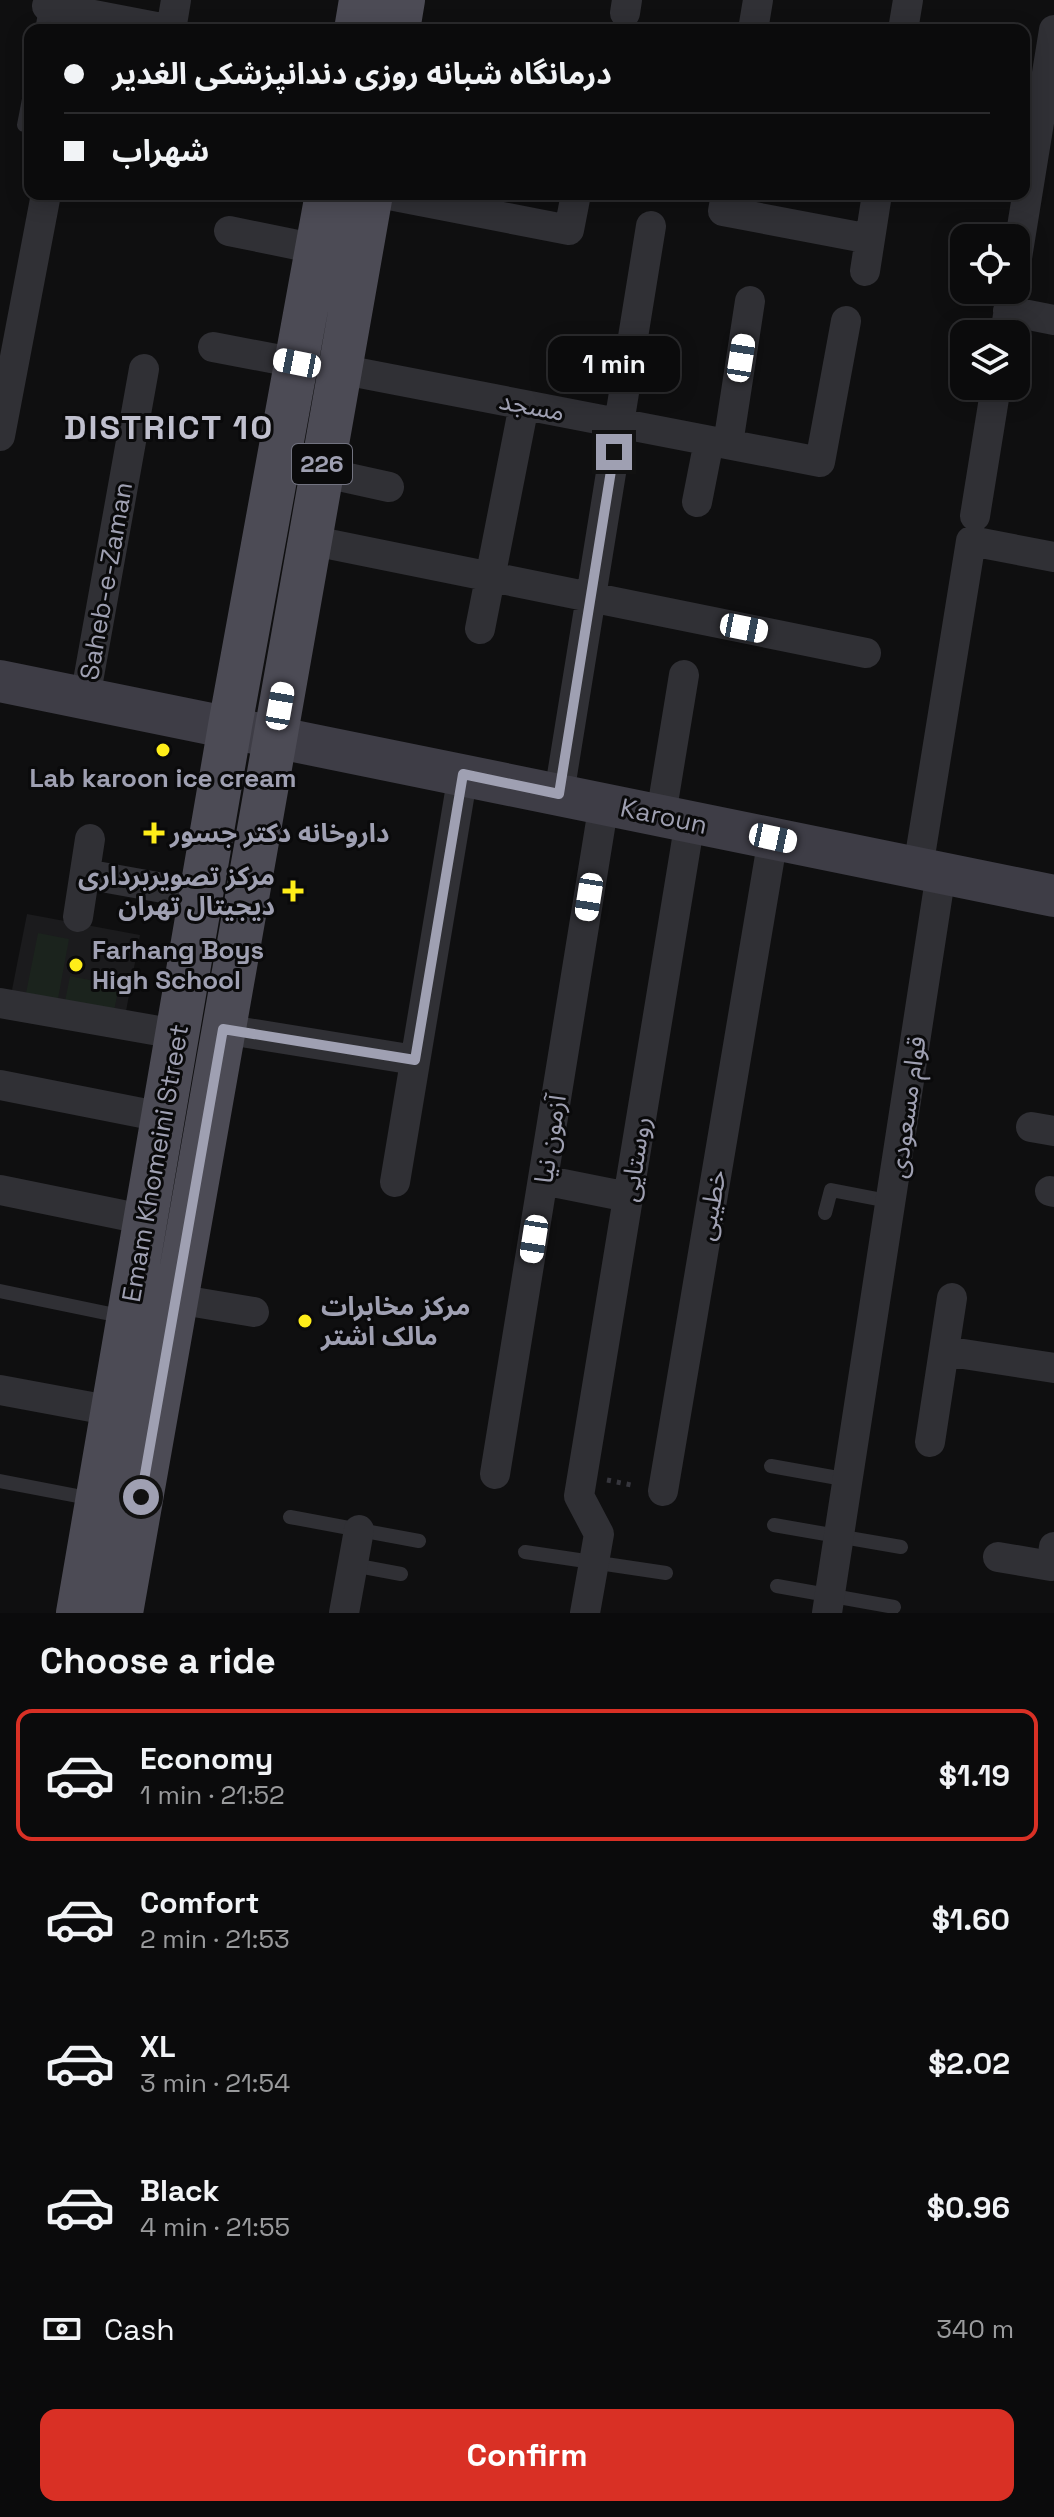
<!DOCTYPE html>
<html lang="en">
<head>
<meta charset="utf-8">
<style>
  body { margin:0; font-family:"Space Grotesk","Noto Sans Arabic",sans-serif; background:#19191a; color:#f1f3f6; height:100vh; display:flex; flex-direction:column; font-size:30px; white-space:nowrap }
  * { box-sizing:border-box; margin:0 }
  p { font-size:26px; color:#9a9b9d }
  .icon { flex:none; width:44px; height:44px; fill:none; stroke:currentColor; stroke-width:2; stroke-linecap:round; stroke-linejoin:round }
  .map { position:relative; height:1613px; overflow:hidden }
  .sheet { display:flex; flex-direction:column; background:#0b0b0c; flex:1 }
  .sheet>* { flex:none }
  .banner { position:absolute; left:24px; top:24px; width:1006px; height:176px; border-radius:16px; box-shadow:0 4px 20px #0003,0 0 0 2px #2b2b2d; display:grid; align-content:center; height:176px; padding:0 40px; background:#0b0b0c }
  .buttons { position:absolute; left:950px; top:224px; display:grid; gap:16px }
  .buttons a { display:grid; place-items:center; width:80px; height:80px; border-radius:16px; background:#0b0b0c; box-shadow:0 4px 20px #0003,0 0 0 2px #2b2b2d; font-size:40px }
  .end { position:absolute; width:36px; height:36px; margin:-18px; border:10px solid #9fa0b2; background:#111; box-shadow:0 0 0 4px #111 }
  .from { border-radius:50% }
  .bubble { position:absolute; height:56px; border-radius:16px; background:#0b0b0c; box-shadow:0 4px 20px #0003,0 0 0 2px #2b2b2d; font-size:26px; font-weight:700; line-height:56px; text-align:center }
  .car { position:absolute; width:24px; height:48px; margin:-24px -12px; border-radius:10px; box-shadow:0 0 6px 2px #0007; background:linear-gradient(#fff 24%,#345 0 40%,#fff 0 76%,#345 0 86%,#fff 0) }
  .banner b { display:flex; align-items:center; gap:28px; height:76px; font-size:30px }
  .banner b+b { border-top:2px solid #2b2b2d }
  .banner i { width:20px; height:20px; background:#f1f3f6 }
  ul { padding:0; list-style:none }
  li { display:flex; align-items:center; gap:24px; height:132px; margin:0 16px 12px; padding:0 24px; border:4px solid transparent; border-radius:16px }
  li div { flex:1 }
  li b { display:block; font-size:30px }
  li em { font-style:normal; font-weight:700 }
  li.on { border-color:#d93025 }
  li>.icon { width:72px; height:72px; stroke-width:1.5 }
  h2 { padding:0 40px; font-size:36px; line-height:96px }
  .pay { display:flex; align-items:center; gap:20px; height:88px; padding:0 40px; font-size:30px }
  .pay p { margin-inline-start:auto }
  .primary-button { display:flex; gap:16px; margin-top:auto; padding:16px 40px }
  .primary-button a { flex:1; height:92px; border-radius:16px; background:#d93025; color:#fff; font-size:32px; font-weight:700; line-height:92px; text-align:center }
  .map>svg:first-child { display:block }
  .built { fill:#1b1b1d }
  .green { fill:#1b231d }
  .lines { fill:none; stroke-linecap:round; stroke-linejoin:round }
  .path { stroke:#36363d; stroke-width:5; stroke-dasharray:4 6; stroke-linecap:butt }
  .lane { stroke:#303035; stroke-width:14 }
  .street { stroke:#303035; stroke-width:30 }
  .secondary { stroke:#3e3d46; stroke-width:42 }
  .primary { stroke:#4c4b55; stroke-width:44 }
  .route { stroke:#9fa0b2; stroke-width:10 }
  .poi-dot { fill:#feed19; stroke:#0a0a0b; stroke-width:3 }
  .labels { text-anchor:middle; stroke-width:6; stroke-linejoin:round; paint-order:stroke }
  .shield { fill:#0a0a0b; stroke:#727380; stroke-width:2 }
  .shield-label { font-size:24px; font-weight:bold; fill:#9fa0b2 }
  .street-label { font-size:26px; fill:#9fa0b2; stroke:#0a0a0b }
  .poi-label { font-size:26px; font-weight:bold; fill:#9fa0b2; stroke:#0a0a0b; text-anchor:start }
  .district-label { font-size:34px; font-weight:bold; letter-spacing:2px; fill:#c0c0ce; stroke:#0a0a0b }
</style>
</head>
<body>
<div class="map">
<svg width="1054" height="1613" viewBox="0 0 1054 1613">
  <rect width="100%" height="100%" fill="#0f0f10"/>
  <path class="built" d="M27,914L140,935L125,1017L11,995Z"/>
  <path class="green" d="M38,933L69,939L58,999L26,993Z
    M70,976L119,986L114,1011L65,1001Z"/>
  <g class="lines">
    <path class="path" d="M607,1480L636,1486"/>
    <path class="lane" d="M42,30L47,3
      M24,125L30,94
      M825,1213L831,1190L893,1202
      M0,1291L125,1317
      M771,1466L849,1480
      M0,1481L93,1499
      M290,1517L419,1541
      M774,1525L901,1547
      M525,1552L666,1573
      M353,1565L401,1574
      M777,1586L894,1607"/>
    <path class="street" d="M47,6L172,30
      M625,13L627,0
      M171,30L176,0
      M753,30L758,0
      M903,30L908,0
      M384,194L569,230L576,194
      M726,194L723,211L870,239
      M229,231L317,249
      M1016,264L1054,30
      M865,271L877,194
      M1008,311L1054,320
      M1005,334L1012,290
      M213,347L297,363
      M339,369L820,462L846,321
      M0,436L46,194
      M728,444L750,301
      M321,472L389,487
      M697,502L709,441
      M975,516L996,386
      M309,540L866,653
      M480,629L524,405
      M85,698L144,369
      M559,794L651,226
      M661,815L684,675
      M918,868L971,541L1054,557
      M85,874L202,895
      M78,917L90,839
      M0,1003L176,1034
      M223,1029L415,1060
      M0,1085L162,1117
      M1031,1127L1054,1131
      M543,1180L628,1197
      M395,1182L463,774
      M0,1190L147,1220
      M1050,1191L1054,1192
      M176,1299L254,1312
      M944,1351L1054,1368
      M0,1390L113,1411
      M930,1442L952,1298
      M495,1474L604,803
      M663,1491L773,838
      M998,1557L1051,1566L1054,1547
      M344,1613L359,1530
      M585,1613L599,1534L579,1496L690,821
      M827,1613L941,873"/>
    <path class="secondary" d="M0,681L1054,896"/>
    <path class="primary" d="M356,30L361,0
      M398,30L403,0
      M78,1613L230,726L327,194
      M121,1613L371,194"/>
  </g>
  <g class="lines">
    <path class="route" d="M141,1497L223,1029L415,1060L463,774L559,794L614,452"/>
  </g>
  <g class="poi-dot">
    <circle cx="163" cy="750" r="8"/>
    <path d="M150 821h8v8h8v8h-8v8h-8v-8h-8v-8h8z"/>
    <path d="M289 879h8v8h8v8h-8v8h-8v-8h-8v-8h8z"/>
    <circle cx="76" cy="965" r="8"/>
    <circle cx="305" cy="1321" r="8"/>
  </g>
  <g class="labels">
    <rect class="shield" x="292" y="444" width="60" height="40" rx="6"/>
    <g class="shield-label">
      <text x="322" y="472">226</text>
    </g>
    <g class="street-label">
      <text transform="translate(532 406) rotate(11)" y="9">مسجد</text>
      <text transform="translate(106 581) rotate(-80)" y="9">Saheb-e-Zaman</text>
      <text transform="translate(664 816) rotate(12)" y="9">Karoun</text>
      <text transform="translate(907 1107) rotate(-82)" y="9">قوام مسعودی</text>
      <text transform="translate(550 1139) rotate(-81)" y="9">آزمون نیا</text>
      <text transform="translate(635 1159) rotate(-81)" y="9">روستایی</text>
      <text transform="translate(155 1163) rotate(-80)" y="9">Emam Khomeini Street</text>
      <text transform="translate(711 1205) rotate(-80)" y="9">خطیبی</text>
    </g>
    <g class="poi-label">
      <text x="163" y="787" text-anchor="middle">Lab karoon ice cream</text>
      <text x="170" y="842">داروخانه دکتر جسور</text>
      <text x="275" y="885" text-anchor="end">مرکز تصویربرداری<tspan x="275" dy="30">دیجیتال تهران</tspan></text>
      <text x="92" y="959">Farhang Boys<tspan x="92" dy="30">High School</tspan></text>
      <text x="321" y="1315">مرکز مخابرات<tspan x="321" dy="30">مالک اشتر</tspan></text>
    </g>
    <g class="district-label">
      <text x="169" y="439">DISTRICT 10</text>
    </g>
  </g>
</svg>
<div class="buttons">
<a><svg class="icon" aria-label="locate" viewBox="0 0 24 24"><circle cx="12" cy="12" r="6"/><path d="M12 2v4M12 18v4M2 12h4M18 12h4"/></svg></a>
<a><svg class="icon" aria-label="layers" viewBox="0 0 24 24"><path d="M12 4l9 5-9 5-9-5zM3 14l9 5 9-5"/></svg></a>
</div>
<i class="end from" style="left:141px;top:1497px"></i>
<i class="end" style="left:614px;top:452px"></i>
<div class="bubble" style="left:548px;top:336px;width:132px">1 min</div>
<i class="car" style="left:741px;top:358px;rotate:9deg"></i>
<i class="car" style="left:297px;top:363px;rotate:281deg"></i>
<i class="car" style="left:744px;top:628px;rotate:101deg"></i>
<i class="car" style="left:280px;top:706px;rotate:10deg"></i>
<i class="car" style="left:773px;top:838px;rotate:102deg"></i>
<i class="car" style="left:589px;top:897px;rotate:189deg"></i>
<i class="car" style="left:534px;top:1239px;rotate:189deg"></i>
<div class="banner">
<b><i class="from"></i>درمانگاه شبانه روزی دندانپزشکی الغدیر</b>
<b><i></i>شهراب</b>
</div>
</div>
<section class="sheet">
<h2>Choose a ride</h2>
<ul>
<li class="on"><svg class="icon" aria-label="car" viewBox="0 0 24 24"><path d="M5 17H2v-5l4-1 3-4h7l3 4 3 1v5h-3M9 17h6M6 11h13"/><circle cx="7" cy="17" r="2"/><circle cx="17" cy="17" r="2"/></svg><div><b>Economy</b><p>1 min · 21:52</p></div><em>$1.19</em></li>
<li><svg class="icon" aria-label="car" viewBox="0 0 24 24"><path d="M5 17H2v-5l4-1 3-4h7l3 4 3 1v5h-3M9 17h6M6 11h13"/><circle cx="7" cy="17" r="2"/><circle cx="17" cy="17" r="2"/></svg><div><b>Comfort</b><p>2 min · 21:53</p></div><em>$1.60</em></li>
<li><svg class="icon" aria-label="car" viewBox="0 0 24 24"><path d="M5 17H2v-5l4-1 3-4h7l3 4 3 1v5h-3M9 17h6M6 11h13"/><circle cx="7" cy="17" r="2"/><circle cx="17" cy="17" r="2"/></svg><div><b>XL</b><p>3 min · 21:54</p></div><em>$2.02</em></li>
<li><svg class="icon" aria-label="car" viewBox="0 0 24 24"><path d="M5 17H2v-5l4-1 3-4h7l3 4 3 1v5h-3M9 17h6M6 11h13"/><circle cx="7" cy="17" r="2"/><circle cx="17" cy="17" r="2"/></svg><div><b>Black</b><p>4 min · 21:55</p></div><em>$0.96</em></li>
</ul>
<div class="pay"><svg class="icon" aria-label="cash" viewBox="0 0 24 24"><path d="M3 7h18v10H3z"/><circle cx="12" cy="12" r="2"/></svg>Cash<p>340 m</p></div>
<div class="primary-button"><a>Confirm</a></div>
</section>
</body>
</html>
